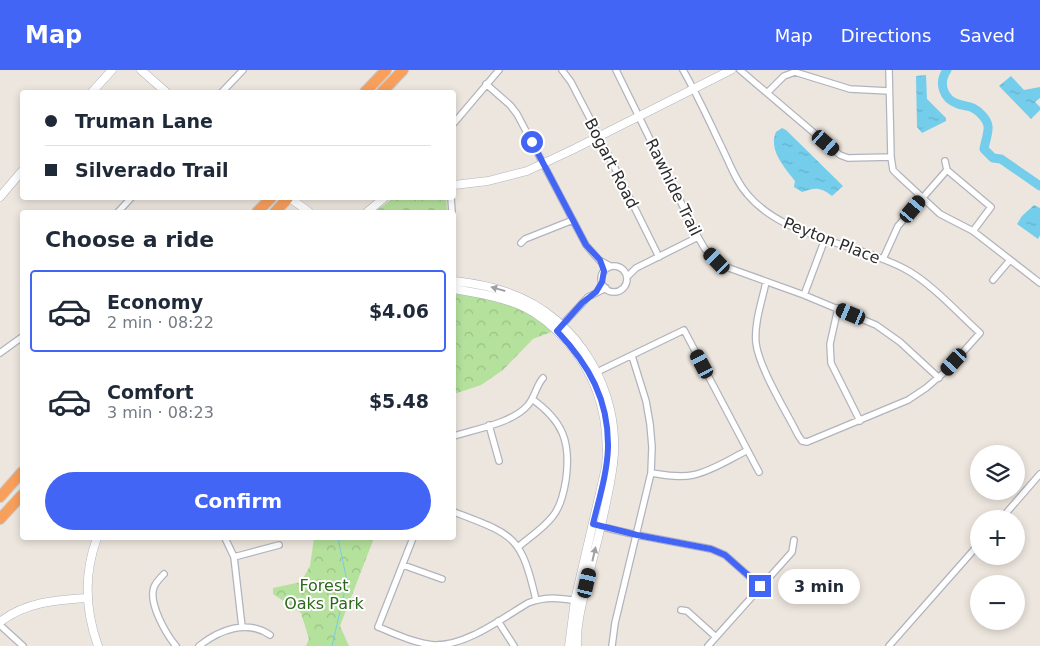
<!DOCTYPE html>
<html lang="en">
<head>
<meta charset="utf-8">
<style>
  body { margin:0; font-family:"DejaVu Sans",sans-serif; background:#f6f6f7; color:#1f2937; height:100vh; display:flex; flex-direction:column; font-size:19px; white-space:nowrap }
  * { box-sizing:border-box; margin:0 }
  p { font-size:16px; color:#747a83 }
  .icon { flex:none; width:28px; height:28px; fill:none; stroke:currentColor; stroke-width:2; stroke-linecap:round; stroke-linejoin:round }
  .map { position:relative; flex:1; overflow:hidden }
  .drawer { position:absolute; left:20px; top:140px; width:436px; height:330px; display:flex; flex-direction:column; background:#fff; border-radius:5px; box-shadow:0 2px 8px #0003 }
  .drawer>* { flex:none }
  .guide { position:absolute; left:20px; top:20px; width:436px; height:110px; border-radius:5px; box-shadow:0 2px 8px #0003; display:grid; align-content:center; height:110px; padding:0 25px; background:#fff }
  .fabs { position:absolute; left:970px; top:375px; display:grid; gap:10px }
  .fabs a { display:grid; place-items:center; width:55px; height:55px; border-radius:50%; background:#fff; box-shadow:0 2px 8px #0003; font-size:25px }
  .end { position:absolute; width:22px; height:22px; margin:-11px; border:6px solid #4365f5; background:#fff; box-shadow:0 0 0 2px #fff }
  .from { border-radius:50% }
  .bubble { position:absolute; height:35px; border-radius:18px; background:#fff; box-shadow:0 2px 8px #0003; font-size:16px; font-weight:700; line-height:35px; text-align:center }
  .car { position:absolute; width:15px; height:30px; margin:-15px -8px; border-radius:6px; box-shadow:0 0 4px 1px #0007; background:linear-gradient(#222 24%,#8ab4d8 0 40%,#222 0 76%,#8ab4d8 0 86%,#222 0) }
  .guide b { display:flex; align-items:center; gap:18px; height:48px; font-size:19px }
  .guide b+b { border-top:1px solid #e0e1e3 }
  .guide i { width:12px; height:12px; background:#1f2937 }
  ul { padding:0; list-style:none }
  li { display:flex; align-items:center; gap:15px; height:82px; margin:0 10px 8px; padding:0 15px; border:2px solid transparent; border-radius:5px }
  li div { flex:1 }
  li b { display:block; font-size:19px }
  li em { font-style:normal; font-weight:700 }
  li.selected { border-color:#4365f5 }
  li>.icon { width:45px; height:45px; stroke-width:1.5 }
  h2 { padding:0 25px; font-size:22px; line-height:60px }
  .primary-button { display:flex; gap:10px; margin-top:auto; padding:10px 25px }
  .primary-button a { flex:1; height:58px; border-radius:30px; background:#4365f5; color:#fff; font-size:20px; font-weight:700; line-height:58px; text-align:center }
  header { display:flex; align-items:center; gap:30px; box-sizing:border-box; height:70px; padding:0 25px; background:#4365f5; color:#fff }
  header strong { font-size:24px }
  nav { display:flex; gap:28px; margin-inline-start:auto; font-size:18px }
  .map>svg:first-child { display:block }
  .forest { fill:url(#forest-crowns) }
  .water { fill:url(#water-ripples) }
  .lines { fill:none; stroke-linecap:round; stroke-linejoin:round }
  .stream { stroke:#74cdeb; stroke-width:1 }
  .river { stroke:#74cdeb; stroke-width:9 }
  .street-casing { stroke:#b1b4be; stroke-width:8 }
  .secondary-casing { stroke:#b1b4be; stroke-width:9 }
  .highway-casing { stroke:#c8c8c8; stroke-width:12 }
  .street { stroke:#fff; stroke-width:5.5 }
  .secondary { stroke:#fff; stroke-width:8 }
  .highway { stroke:#f99f5c; stroke-width:10 }
  .oneway { fill:#a0a0a0 }
  .route { stroke:#4365f5; stroke-width:6 }
  .labels { text-anchor:middle; stroke-width:4; stroke-linejoin:round; paint-order:stroke }
  .street-label { font-size:16px; fill:#2b2b2b; stroke:#fff }
  .park-label { font-size:16px; fill:#2d671d; stroke:#fff }
</style>
</head>
<body>
<header>
<strong>Map</strong>
<nav><a>Map</a><a>Directions</a><a>Saved</a></nav>
</header>
<div class="map">
<svg width="1040" height="576" viewBox="0 0 1040 576">
  <defs>
    <pattern id="forest-crowns" width="20" height="18" patternUnits="userSpaceOnUse" patternTransform="scale(1.25)"><rect width="20" height="18" fill="#b4e19c"/><path d="M2 6a3 3 0 1 1 6 0M12 15a3 3 0 1 1 6 0" fill="none" stroke="#9bc187"/></pattern>
    <pattern id="water-ripples" width="26" height="14" patternUnits="userSpaceOnUse" patternTransform="scale(1.25)"><rect width="26" height="14" fill="#74cdeb"/><path d="M2 4q2-2 4 0t4 0M15 11q2-2 4 0t4 0" fill="none" stroke="#65b0ca"/></pattern>
  </defs>
  <rect width="100%" height="100%" fill="#ede6de"/>
  <path class="forest" d="M394,128H446L447,142H374Z
    M454,221L487,226L529,242L554,261L533,269L503,300L481,315L454,324Z
    M314,468H374L340,556L349,576H306L309,569L301,543L273,524V518L301,512L310,496Z"/>
  <path class="water" d="M926,5L927,29L946,48V51L922,63L917,57L916,6Z
    M1011,6L1024,20L1040,17V28L1035,32L1040,37V40L1031,49L999,16Z
    M782,58L786,60L843,116L832,126C821,117 815,117 802,122L794,117L795,111C785,98 768,80 776,62Z
    M1034,135L1040,138V165L1038,169L1017,154L1022,146Z"/>
  <g class="lines">
    <path class="stream" d="M454,257L458,254
      M332,576L347,511L338,468"/>
    <path class="river" d="M947,0C938,13 943,29 958,34C963,36 969,36 973,38C979,41 987,49 988,56C989,62 985,72 984,79L993,88L1001,89L1040,116"/>
    <defs>
      <path id="street" d="M562,0L571,12L599,66L659,187
        M616,0L698,167L705,179L717,191L729,198L804,225L876,255L900,272L939,308
        M683,0C698,26 711,55 724,82C731,97 737,113 748,125C784,168 857,173 905,199C930,212 959,244 980,263L947,300L926,318L908,330L807,372L802,371L798,365C786,341 759,298 756,273C754,253 762,231 766,212
        M740,0L840,85L848,88L891,87
        M889,0L891,87L893,100L898,105L940,144L973,161L1040,213
        M486,14L510,35L517,44L586,175L599,190L610,196
        M222,22L243,0
        M767,23L784,6L795,2L850,19L889,21
        M454,53L499,0
        M945,91L947,100
        M451,128L452,142
        M118,142L131,128
        M521,173L525,169L573,150
        M883,189L898,156L947,100L991,137L973,161
        M601 209a13 13 0 1 1 26 0a13 13 0 1 1-26 0Z
        M627,207L636,198L698,167
        M993,210L1010,190
        M804,225L825,169
        M838,238L830,274L831,293L860,351
        M560,257L588,227L606,218
        M0,283L22,267
        M597,302L684,260L759,402
        M489,355L499,391
        M454,366C476,359 513,353 528,335C535,327 536,316 543,308
        M651,403C664,405 680,408 693,405C712,401 730,389 746,381
        M454,442C514,465 521,465 536,530
        M1001,449L1040,404
        M598,456L637,465L711,479L725,485L760,516
        M225,468L234,487L242,557
        M413,468L378,557C396,564 414,573 434,575C466,576 501,549 528,533C546,526 560,528 578,531
        M518,477C530,467 544,458 553,446C561,436 564,422 566,409C571,372 563,351 532,329
        M234,487L279,475
        M403,495L442,509
        M164,504C161,507 156,512 154,517C148,533 166,564 176,576
        M681,540L687,541L716,567
        M498,551L514,576
        M0,555L23,576
        M199,576C219,560 247,549 270,565
        M612,576L615,553L651,403L652,377L650,354L646,331L632,286
        M708,576L792,482L794,470
        M889,576L979,474"/>
      <path id="secondary" d="M141,0L166,22
        M92,22L112,0
        M454,115L488,111L527,101L572,80L731,0
        M0,127L22,101
        M290,128L309,142
        M367,142L384,128
        M454,211C472,213 491,216 509,223C578,247 622,322 613,394C608,434 596,474 587,513C582,533 576,555 577,576
        M454,219C478,223 502,227 524,237C540,245 554,257 566,270C598,306 610,349 606,397L575,530L569,576
        M97,468C84,503 85,540 98,576
        M0,552C25,532 56,530 87,528"/>
      <path id="highway" d="M365,22L386,0
        M382,22L403,0
        M257,142L271,128
        M275,142L288,128
        M0,427L22,402
        M0,449L22,425"/>
    </defs>
    <use href="#street" class="street-casing"/>
    <use href="#secondary" class="secondary-casing"/>
    <use href="#highway" class="highway-casing"/>
    <use href="#street" class="street"/>
    <use href="#secondary" class="secondary"/>
    <use href="#highway" class="highway"/>
  </g>
  <defs><path id="oneway-solid" d="M-6-.8H1V-3.2L6.5 0L1 3.2V.8H-6Z" transform="scale(1.25)"/></defs>
  <g class="oneway">
    <use href="#oneway-solid" transform="translate(498 219) rotate(-164)"/>
    <use href="#oneway-solid" transform="translate(594 484) rotate(-77)"/>
  </g>
  <g class="lines">
    <path class="route" d="M532,72L586,175L600,190L604,201L602,212L596,222L582,233L557,261C589,295 609,330 608,378C607,404 599,429 593,454L637,465L711,479L725,485L760,516"/>
  </g>
  <g class="labels">
    <g class="street-label">
      <text transform="translate(612 93) rotate(63)" y="6">Bogart Road</text>
      <text transform="translate(674 117) rotate(64)" y="6">Rawhide Trail</text>
      <text transform="translate(832 170) rotate(21)" y="6">Peyton Place</text>
    </g>
    <g class="park-label">
      <text x="324" y="521">Forest<tspan x="324" dy="18">Oaks Park</tspan></text>
    </g>
  </g>
</svg>
<div class="fabs">
<a><svg class="icon" aria-label="layers" viewBox="0 0 24 24"><path d="M12 4l9 5-9 5-9-5zM3 14l9 5 9-5"/></svg></a>
<a>+</a>
<a>−</a>
</div>
<i class="end from" style="left:532px;top:72px"></i>
<i class="end" style="left:760px;top:516px"></i>
<div class="bubble" style="left:778px;top:499px;width:82px">3 min</div>
<i class="car" style="left:826px;top:73px;rotate:131deg"></i>
<i class="car" style="left:913px;top:139px;rotate:40deg"></i>
<i class="car" style="left:717px;top:191px;rotate:316deg"></i>
<i class="car" style="left:851px;top:244px;rotate:293deg"></i>
<i class="car" style="left:954px;top:292px;rotate:222deg"></i>
<i class="car" style="left:702px;top:294px;rotate:332deg"></i>
<i class="car" style="left:587px;top:513px;rotate:13deg"></i>
<div class="guide">
<b><i class="from"></i>Truman Lane</b>
<b><i></i>Silverado Trail</b>
</div>
<section class="drawer">
<h2>Choose a ride</h2>
<ul>
<li class="selected"><svg class="icon" aria-label="car" viewBox="0 0 24 24"><path d="M5 17H2v-5l4-1 3-4h7l3 4 3 1v5h-3M9 17h6M6 11h13"/><circle cx="7" cy="17" r="2"/><circle cx="17" cy="17" r="2"/></svg><div><b>Economy</b><p>2 min · 08:22</p></div><em>$4.06</em></li>
<li><svg class="icon" aria-label="car" viewBox="0 0 24 24"><path d="M5 17H2v-5l4-1 3-4h7l3 4 3 1v5h-3M9 17h6M6 11h13"/><circle cx="7" cy="17" r="2"/><circle cx="17" cy="17" r="2"/></svg><div><b>Comfort</b><p>3 min · 08:23</p></div><em>$5.48</em></li>
</ul>
<div class="primary-button"><a>Confirm</a></div>
</section>
</div>
</body>
</html>
